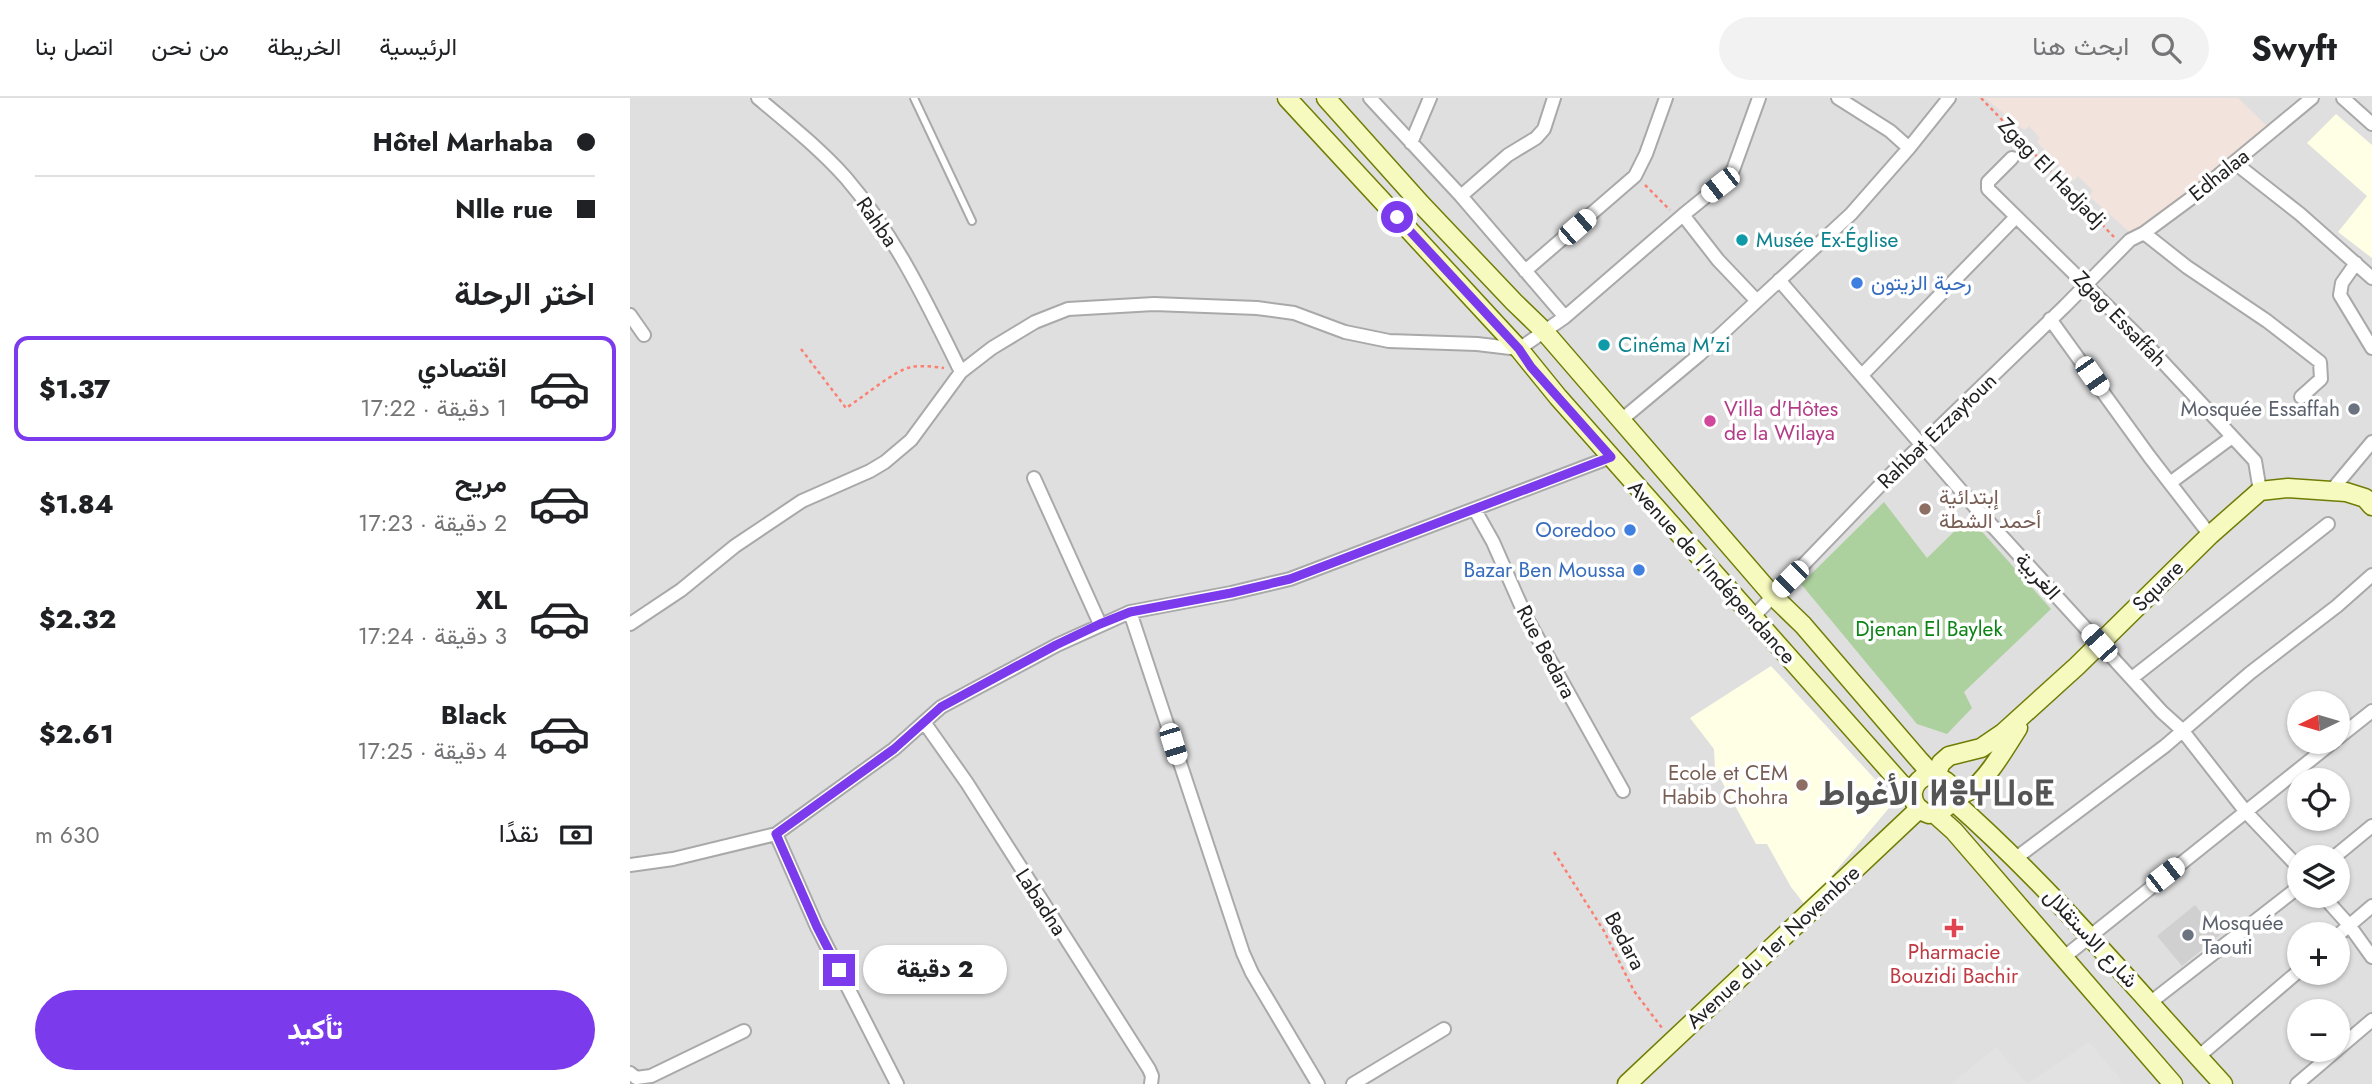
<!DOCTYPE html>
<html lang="ar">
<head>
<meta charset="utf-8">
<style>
  body { margin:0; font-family:Jost,Vazirmatn,"Noto Sans Tifinagh",sans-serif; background:#f2f2f2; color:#202124; direction:rtl; height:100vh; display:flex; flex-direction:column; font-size:26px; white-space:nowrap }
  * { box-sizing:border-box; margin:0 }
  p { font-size:23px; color:#757577 }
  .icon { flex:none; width:38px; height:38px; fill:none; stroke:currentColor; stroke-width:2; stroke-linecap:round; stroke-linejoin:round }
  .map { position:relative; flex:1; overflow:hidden; direction:ltr }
  .sheet { display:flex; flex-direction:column; background:#fff; width:630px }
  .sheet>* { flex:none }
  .banner { display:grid; align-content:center; height:154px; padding:0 35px; background:#fff }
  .needle { width:46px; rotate:265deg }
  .fabs { position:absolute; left:1657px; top:593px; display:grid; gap:14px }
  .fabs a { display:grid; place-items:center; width:63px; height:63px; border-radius:50%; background:#fff; box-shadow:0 2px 5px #0004; font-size:35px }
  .end { position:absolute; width:32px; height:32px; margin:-16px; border:9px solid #7c3aed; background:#fff; box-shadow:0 0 0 4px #fff }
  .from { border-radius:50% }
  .bubble { position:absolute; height:49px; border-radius:24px; background:#fff; box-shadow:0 2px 5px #0004; font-size:23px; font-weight:800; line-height:49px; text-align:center; direction:rtl }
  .car { position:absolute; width:21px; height:42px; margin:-21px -10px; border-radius:9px; box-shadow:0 0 5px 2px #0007; background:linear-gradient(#fff 24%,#345 0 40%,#fff 0 76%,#345 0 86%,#fff 0) }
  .banner b { display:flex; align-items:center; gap:24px; height:66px; font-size:26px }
  .banner b+b { border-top:2px solid #e0e0e0 }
  .banner i { width:18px; height:18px; background:#202124 }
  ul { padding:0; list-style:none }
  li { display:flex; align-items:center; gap:21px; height:105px; margin:0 14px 10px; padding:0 21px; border:4px solid transparent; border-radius:14px }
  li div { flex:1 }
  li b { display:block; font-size:26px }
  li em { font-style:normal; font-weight:800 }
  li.active { border-color:#7c3aed }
  li>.icon { width:63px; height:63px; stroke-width:1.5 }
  h2 { padding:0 35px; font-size:32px; line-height:84px }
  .pay { display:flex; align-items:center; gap:18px; height:77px; padding:0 35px; font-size:26px }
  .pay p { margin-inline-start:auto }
  .button { display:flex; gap:14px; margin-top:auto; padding:14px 35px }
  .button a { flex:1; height:80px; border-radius:42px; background:#7c3aed; color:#fff; font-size:28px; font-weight:800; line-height:80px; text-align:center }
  header { display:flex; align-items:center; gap:42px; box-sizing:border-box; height:98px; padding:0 35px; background:#fff; border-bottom:2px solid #e0e0e0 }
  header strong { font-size:33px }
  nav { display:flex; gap:38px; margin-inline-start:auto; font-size:24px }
  .search { width:490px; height:63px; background:#f2f2f2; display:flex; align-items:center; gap:18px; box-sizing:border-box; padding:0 24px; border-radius:38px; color:#757577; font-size:26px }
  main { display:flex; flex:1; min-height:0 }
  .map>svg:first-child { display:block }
  .residential { fill:#e0dfdf; fill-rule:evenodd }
  .education { fill:#ffffe5 }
  .religious { fill:#d0d0d0 }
  .military { fill:#f3e3dd }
  .forest { fill:#add19e }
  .parking { fill:#e2e2e2 }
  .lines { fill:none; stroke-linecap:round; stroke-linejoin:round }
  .lane-casing { stroke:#a9a9a9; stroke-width:10 }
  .street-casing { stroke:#a9a9a9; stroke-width:16 }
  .secondary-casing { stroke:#707d05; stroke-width:21 }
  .path { stroke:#fa8072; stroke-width:2.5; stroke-dasharray:3.5 3.5; stroke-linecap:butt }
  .lane { stroke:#fff; stroke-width:6 }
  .street { stroke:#fff; stroke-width:12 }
  .secondary { stroke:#f7fabf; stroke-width:18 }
  .route { stroke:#7c3aed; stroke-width:9 }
  .culture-dot { fill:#0f9aa8; stroke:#fff; stroke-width:2.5 }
  .shop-dot { fill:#3f7fe0; stroke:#fff; stroke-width:2.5 }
  .worship-dot { fill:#6b7280; stroke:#fff; stroke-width:2.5 }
  .hotel-dot { fill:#d1479c; stroke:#fff; stroke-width:2.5 }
  .education-dot { fill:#8d6e63; stroke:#fff; stroke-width:2.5 }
  .health-dot { fill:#e0444e; stroke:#fff; stroke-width:2.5 }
  .labels { text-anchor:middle; stroke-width:7; stroke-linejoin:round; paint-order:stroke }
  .street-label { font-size:21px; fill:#222; stroke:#fff }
  .culture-label { font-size:21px; fill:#0d838f; stroke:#fff; text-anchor:start }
  .shop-label { font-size:21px; fill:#366cbe; stroke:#fff; text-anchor:end }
  .hotel-label { font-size:21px; fill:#b23c85; stroke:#fff; text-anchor:start }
  .worship-label { font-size:21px; fill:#5b616d; stroke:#fff; text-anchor:end }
  .education-label { font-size:21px; fill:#785e54; stroke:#fff; text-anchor:start }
  .park-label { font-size:21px; fill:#0c8416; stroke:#fff }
  .health-label { font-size:21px; fill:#be3a42; stroke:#fff }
  .town-label { font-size:35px; font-weight:bold; fill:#555; stroke:#fff }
</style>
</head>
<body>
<header>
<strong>Swyft</strong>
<div class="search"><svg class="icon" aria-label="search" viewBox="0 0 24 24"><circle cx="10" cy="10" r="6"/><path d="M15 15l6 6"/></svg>ابحث هنا</div>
<nav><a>الرئيسية</a><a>الخريطة</a><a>من نحن</a><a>اتصل بنا</a></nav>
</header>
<main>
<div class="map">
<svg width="1742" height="986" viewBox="0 0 1742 986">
  <rect width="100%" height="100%" fill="#f2efe9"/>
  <path class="residential" d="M0,0H1742V986H0ZM1670,606H1708V644H1670ZM1670,682H1708V721H1670ZM1670,760H1708V798H1670ZM1670,836H1708V875H1670ZM1670,914H1708V952H1670Z"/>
  <path class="education" d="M1706,16L1742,47V160L1708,134L1737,98L1677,45Z
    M1141,568L1265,703L1176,808L1161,789L1137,746H1126L1085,671L1084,651L1060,620Z"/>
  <path class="religious" d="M1565,807L1590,837L1552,868L1527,838Z"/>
  <path class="military" d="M1355,0H1608L1638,29L1505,139L1459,98L1463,93L1448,78L1443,83L1407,44L1410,40L1399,28L1394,32Z"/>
  <path class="forest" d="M1254,404L1297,460L1339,419L1421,511L1334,594L1342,610L1317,636L1287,626L1171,486Z"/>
  <path class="parking" d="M1459,944L1492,983L1489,986H1321L1366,949L1397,986Z"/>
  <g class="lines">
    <defs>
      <path id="lane" d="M284,0L342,123"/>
      <path id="street" d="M128,0C158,25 190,51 216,80C265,137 298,207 331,274
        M740,0L831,98L935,219
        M1208,0L1260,33L1279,50
        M1713,0L1742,26
        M781,45L800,0
        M1382,60L1358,84V91L1516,246L1625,363L1630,393
        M1605,65L1670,116L1742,180
        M831,98L878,57L906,40L914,31L924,0
        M1053,117L1090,87L1103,72L1129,0
        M1514,135L1557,169L1637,223L1690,264L1691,281L1671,299
        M1726,165L1712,185L1710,197L1742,250
        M895,173L1005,78L1016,56L1036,0
        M1149,182L1346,410L1532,614L1552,632L1616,714L1670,771
        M0,217L14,237
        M1420,221L1519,358L1580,437
        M1232,277L1386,119
        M990,323L1069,257L1127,203
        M404,380L470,526
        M1540,385L1602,339
        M1701,393L1742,344
        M845,412L863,444L896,519L993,693
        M500,514L613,855L622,875L688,986
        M1123,519L1261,376L1435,208L1500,142L1514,135L1560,101L1682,0
        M0,526L51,492L105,448L172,403L240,373L255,364L281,342L331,274L362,250L405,224L438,211L524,206L627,210L664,215L715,234L759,243L847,246L889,251L935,219L1053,117L1088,162L1127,203L1221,116L1279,50L1319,0
        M1502,580L1698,426
        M294,624L337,685L519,971L522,978L521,986
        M1708,640L1742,613
        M146,736L187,829L267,986
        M1386,760L1535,648L1620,575L1707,508L1742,477
        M1703,760L1742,728
        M0,767L43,761L146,736L264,651L311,609L427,547L500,514L601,495L660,481L981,359
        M1693,798L1719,827L1742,859
        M1708,837L1742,808
        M1433,860L1703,644
        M1521,904L1670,788
        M1708,951L1742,922
        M1568,959L1670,872
        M0,975L6,980L21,978L114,933
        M723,986L814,931
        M1667,986L1707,952"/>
      <path id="secondary" d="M657,0L889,251L928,299L1282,698
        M696,0L791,106L884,204L914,233L1143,498L1173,527L1290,663C1294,667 1298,673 1303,676C1317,684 1328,686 1319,707L1310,714L1299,716C1275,708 1279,680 1303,676
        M1306,677L1311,665L1319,658L1351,650L1373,635L1447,568L1580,437L1630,393L1658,390L1716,394L1735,400L1742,408
        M1322,697C1327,696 1334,696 1339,693C1356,684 1377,647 1388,630
        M1321,701C1420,788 1504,889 1593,986
        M1305,716L1324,733L1543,986
        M997,986L1289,711"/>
    </defs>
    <use href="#lane" class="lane-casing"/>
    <use href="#street" class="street-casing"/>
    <use href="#secondary" class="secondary-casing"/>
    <path class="path" d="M1351,0L1484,139
      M1015,87L1040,112
      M171,251L216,310C232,300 265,272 281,269C291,267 305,269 314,270
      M924,754L974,833L1004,893L1032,930"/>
    <use href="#lane" class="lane"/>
    <use href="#street" class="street"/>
    <use href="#secondary" class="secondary"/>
  </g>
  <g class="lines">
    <path class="route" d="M209,872L187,829L146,736L264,651L311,609L426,547L470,526L500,514L601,495L660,481L981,359L901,269L889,251L767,119"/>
  </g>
  <g class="culture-dot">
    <circle cx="1112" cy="142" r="7"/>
    <circle cx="974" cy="247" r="7"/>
  </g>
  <g class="shop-dot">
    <circle cx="1227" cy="185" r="7"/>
    <circle cx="1000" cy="432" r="7"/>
    <circle cx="1009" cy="472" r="7"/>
  </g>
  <g class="worship-dot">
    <circle cx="1724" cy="311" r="7"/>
    <circle cx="1558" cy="837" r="7"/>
  </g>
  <circle class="hotel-dot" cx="1080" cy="323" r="7"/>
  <g class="education-dot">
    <circle cx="1295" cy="411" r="7"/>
    <circle cx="1172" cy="687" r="7"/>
  </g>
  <path class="health-dot" d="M1320.5 819.5h7v7h7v7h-7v7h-7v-7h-7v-7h7z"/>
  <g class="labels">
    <g class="street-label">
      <text transform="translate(1422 75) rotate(46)" y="7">Zgag El Hadjadj</text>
      <text transform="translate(1589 77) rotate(-39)" y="7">Edhalaa</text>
      <text transform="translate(247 124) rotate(55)" y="7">Rahba</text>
      <text transform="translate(1490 221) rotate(46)" y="7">Zgag Essaffah</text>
      <text transform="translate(1307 333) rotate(-44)" y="7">Rahbat Ezzaytoun</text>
      <text transform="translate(1082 474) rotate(48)" y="7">Avenue de l'Indépendance</text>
      <text transform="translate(1408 478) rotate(48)" y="7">الغربية</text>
      <text transform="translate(1528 488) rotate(-45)" y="7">Square</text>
      <text transform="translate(916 554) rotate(62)" y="7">Rue Bedara</text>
      <text transform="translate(411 804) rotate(57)" y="7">Labadna</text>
      <text transform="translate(1461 840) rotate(47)" y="7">شارع الاستقلال</text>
      <text transform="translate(995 843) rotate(62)" y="7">Bedara</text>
      <text transform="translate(1143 849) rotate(-43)" y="7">Avenue du 1er Novembre</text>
    </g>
    <g class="culture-label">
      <text x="1126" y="149">Musée Ex-Église</text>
      <text x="988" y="254">Cinéma M'zi</text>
    </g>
    <g class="shop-label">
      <text x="1241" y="192" text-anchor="start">رحبة الزيتون</text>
      <text x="986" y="439">Ooredoo</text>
      <text x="995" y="479">Bazar Ben Moussa</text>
    </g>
    <g class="hotel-label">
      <text x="1094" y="318">Villa d'Hôtes<tspan x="1094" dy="24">de la Wilaya</tspan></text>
    </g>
    <g class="worship-label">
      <text x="1710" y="318">Mosquée Essaffah</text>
      <text x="1572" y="832" text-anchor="start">Mosquée<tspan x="1572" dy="24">Taouti</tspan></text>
    </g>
    <g class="education-label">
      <text x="1309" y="406">إبتدائية<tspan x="1309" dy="24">أحمد الشطة</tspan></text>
      <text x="1158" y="682" text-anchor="end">Ecole et CEM<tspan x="1158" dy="24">Habib Chohra</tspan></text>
    </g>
    <g class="park-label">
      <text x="1299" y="538">Djenan El Baylek</text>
    </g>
    <g class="health-label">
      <text x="1324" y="861">Pharmacie<tspan x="1324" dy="24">Bouzidi Bachir</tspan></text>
    </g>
    <g class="town-label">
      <text x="1307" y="707">الأغواط ⵍⴻⵖⵡⴰⵟ</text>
    </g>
  </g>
</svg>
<div class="fabs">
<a><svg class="needle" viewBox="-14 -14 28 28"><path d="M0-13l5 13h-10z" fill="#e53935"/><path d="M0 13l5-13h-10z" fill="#757577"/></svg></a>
<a><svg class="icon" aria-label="locate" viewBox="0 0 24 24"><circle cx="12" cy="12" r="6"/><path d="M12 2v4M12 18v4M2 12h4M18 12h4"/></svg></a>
<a><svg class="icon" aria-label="layers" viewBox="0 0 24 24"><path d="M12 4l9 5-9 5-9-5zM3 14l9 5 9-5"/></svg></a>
<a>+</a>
<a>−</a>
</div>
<i class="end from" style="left:767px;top:119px"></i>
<i class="end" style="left:209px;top:872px"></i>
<div class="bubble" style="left:233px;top:847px;width:144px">2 دقيقة</div>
<i class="car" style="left:1090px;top:87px;rotate:232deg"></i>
<i class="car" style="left:947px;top:129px;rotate:49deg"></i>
<i class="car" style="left:1462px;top:278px;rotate:145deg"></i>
<i class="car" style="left:1160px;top:481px;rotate:225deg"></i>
<i class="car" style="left:1469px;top:545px;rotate:318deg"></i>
<i class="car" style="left:543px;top:646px;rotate:163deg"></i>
<i class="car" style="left:1535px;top:777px;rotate:52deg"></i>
</div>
<section class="sheet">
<div class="banner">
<b><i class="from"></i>Hôtel Marhaba</b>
<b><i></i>Nlle rue</b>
</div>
<h2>اختر الرحلة</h2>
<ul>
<li class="active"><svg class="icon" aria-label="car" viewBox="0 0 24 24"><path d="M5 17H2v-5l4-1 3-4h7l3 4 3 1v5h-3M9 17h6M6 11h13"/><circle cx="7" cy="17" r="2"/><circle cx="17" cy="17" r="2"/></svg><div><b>اقتصادي</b><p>1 دقيقة · 17:22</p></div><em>$1.37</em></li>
<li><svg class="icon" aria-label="car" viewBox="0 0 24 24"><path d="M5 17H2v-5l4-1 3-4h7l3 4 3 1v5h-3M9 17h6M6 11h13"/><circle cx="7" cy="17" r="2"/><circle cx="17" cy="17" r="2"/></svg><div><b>مريح</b><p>2 دقيقة · 17:23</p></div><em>$1.84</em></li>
<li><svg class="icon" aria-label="car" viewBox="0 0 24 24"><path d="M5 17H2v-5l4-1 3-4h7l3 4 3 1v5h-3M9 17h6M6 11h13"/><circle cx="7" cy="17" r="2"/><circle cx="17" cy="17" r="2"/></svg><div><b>XL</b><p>3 دقيقة · 17:24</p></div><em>$2.32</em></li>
<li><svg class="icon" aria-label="car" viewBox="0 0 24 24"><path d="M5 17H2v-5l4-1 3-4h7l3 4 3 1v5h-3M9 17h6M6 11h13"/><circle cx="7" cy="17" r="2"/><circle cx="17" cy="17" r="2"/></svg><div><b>Black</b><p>4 دقيقة · 17:25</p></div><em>$2.61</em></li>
</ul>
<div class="pay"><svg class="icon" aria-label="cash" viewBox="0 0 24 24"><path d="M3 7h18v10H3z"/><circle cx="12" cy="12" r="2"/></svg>نقدًا<p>630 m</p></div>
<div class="button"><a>تأكيد</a></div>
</section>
</main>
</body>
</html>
